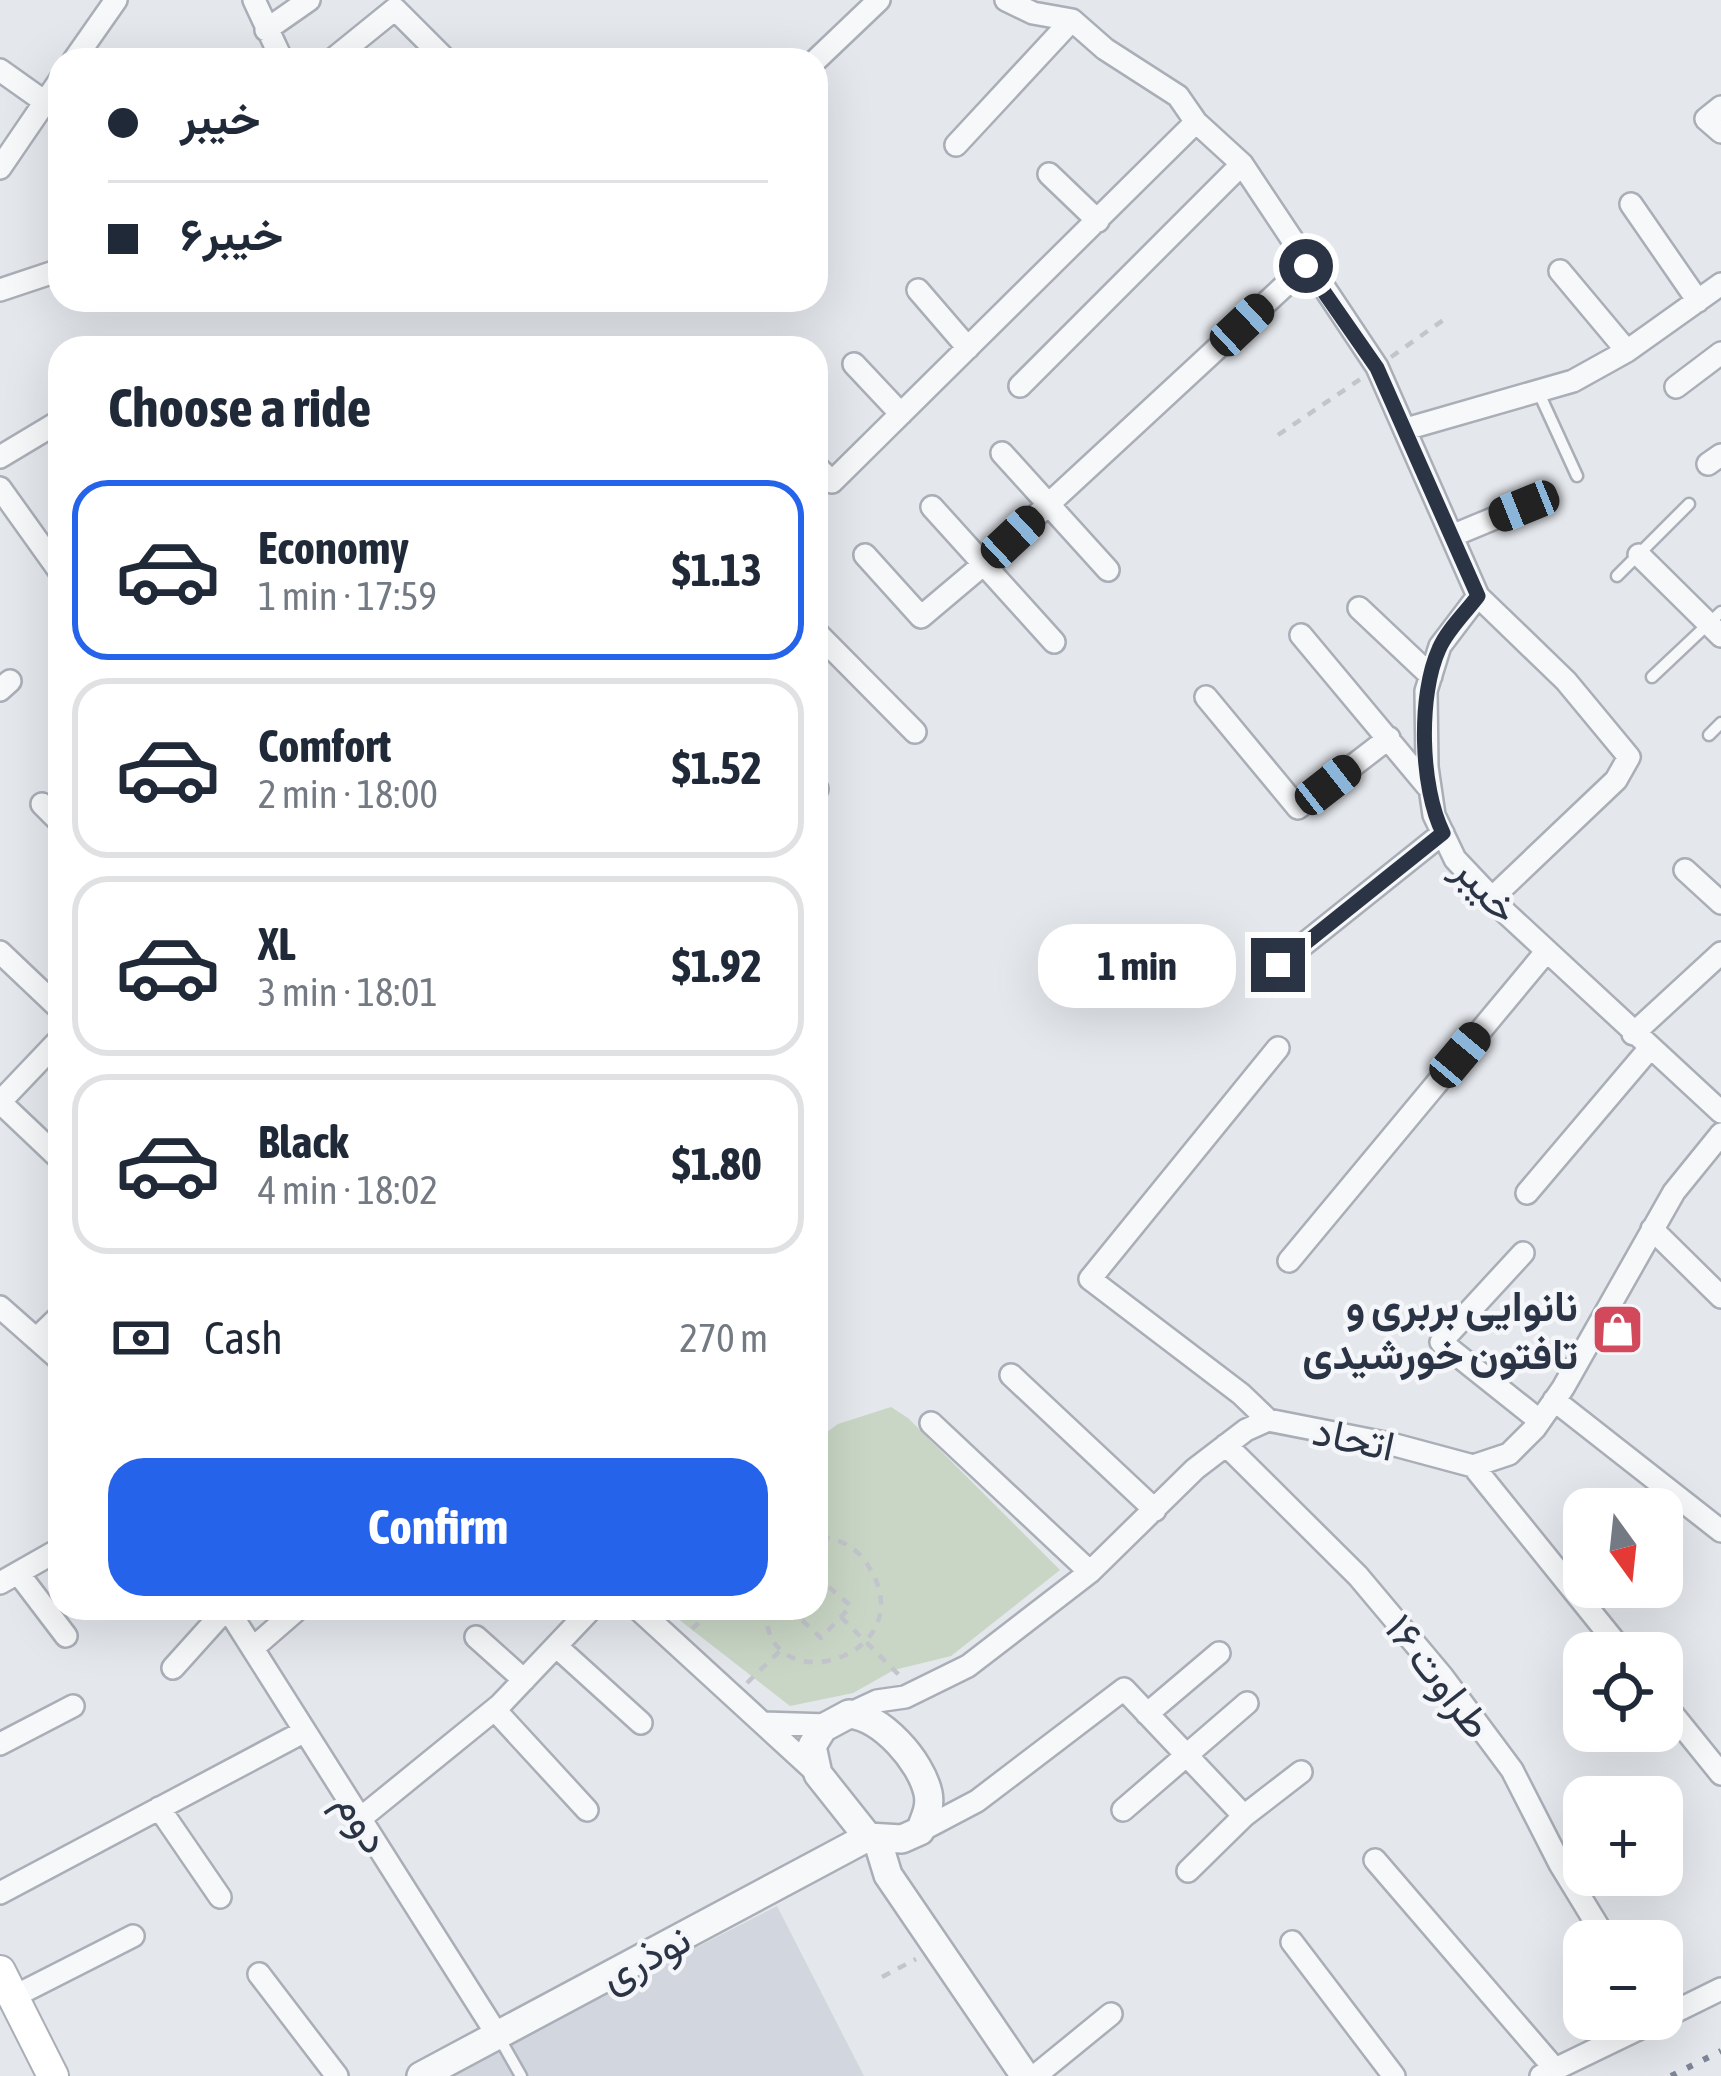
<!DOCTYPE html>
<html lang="en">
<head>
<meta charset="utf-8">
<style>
  body { margin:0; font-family:"Asap Condensed",Vazirmatn,sans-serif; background:#f6f6f7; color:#1f2937; height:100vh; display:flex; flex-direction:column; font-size:45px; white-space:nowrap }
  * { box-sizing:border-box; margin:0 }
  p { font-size:39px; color:#747a83 }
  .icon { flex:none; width:66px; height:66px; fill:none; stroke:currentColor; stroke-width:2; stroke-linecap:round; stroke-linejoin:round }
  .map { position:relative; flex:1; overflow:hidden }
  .panel { position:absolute; left:48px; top:336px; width:780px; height:1284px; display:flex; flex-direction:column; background:#fff; border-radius:36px; box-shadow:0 12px 48px #0002 }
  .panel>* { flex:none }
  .top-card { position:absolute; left:48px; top:48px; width:780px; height:264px; border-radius:36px; box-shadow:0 12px 48px #0002; display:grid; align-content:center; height:264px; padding:0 60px; background:#fff }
  .needle { width:78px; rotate:165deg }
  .fabs { position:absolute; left:1563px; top:1488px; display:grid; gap:24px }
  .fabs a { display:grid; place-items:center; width:120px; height:120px; border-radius:24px; background:#fff; box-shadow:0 12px 48px #0002; font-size:60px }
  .end { position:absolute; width:54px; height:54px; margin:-27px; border:15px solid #2b3445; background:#fff; box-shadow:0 0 0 6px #fff }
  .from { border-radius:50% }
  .bubble { position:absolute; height:84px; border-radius:36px; background:#fff; box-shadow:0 12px 48px #0002; font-size:39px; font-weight:700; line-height:84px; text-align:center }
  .car { position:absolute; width:36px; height:72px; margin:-36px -18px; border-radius:15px; box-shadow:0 0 9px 3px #0007; background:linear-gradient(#222 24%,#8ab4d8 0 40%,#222 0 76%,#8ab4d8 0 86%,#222 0) }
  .top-card b { display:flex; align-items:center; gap:42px; height:114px; font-size:45px }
  .top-card b+b { border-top:3px solid #e0e1e3 }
  .top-card i { width:30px; height:30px; background:#1f2937 }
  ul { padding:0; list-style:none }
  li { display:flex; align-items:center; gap:36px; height:180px; margin:0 24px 18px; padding:0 36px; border:6px solid #e0e1e3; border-radius:36px }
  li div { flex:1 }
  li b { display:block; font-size:45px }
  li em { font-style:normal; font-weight:700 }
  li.selected { border-color:#2563eb }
  li>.icon { width:108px; height:108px; stroke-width:1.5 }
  h2 { padding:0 60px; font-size:54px; line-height:144px }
  .pay { display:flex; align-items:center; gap:30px; height:132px; padding:0 60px; font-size:45px }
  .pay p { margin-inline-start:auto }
  .button { display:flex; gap:24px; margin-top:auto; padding:24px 60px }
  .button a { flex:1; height:138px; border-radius:36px; background:#2563eb; color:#fff; font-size:48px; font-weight:700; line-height:138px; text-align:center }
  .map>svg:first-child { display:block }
  .built { fill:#d2d6de }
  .green { fill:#c9d6c5 }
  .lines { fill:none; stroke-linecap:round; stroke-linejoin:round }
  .service-casing { stroke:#a9aeb7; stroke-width:15 }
  .minor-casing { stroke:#a9aeb7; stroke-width:26 }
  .tertiary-casing { stroke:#a9aeb7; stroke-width:32 }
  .secondary-casing { stroke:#a9aeb7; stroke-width:34 }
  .path { stroke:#c2c5cb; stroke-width:4.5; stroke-dasharray:9 9; stroke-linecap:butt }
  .service { stroke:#f7f8fa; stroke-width:10 }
  .minor { stroke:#f7f8fa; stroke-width:21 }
  .tertiary { stroke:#f7f8fa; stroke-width:27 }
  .secondary { stroke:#fff; stroke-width:30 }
  .rail { stroke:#7d8696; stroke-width:6; stroke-dasharray:6 12; stroke-linecap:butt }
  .route { stroke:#2b3445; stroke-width:15 }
  .labels { text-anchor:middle; stroke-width:9; stroke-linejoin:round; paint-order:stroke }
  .street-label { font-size:42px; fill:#2b3445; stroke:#f4f6f9 }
  .poi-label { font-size:42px; font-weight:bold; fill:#2b3445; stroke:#f4f6f9; text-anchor:end }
</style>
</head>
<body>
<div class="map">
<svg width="1721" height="2076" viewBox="0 0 1721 2076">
  <rect width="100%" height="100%" fill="#e4e7ec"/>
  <path class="built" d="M777,1906L864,2076H445Z"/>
  <path class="green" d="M891,1407L908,1418L1060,1570L951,1656L894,1670L853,1693L790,1706L664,1608H816V1440L838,1424Z"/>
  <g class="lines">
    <defs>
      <path id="service" d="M1538,391L1577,476
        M1617,576L1689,504
        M1652,677L1721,612
        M1709,735L1721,723
        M500,2039L521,2076"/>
      <path id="minor" d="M254,0L282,60
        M1006,0L1033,13L1072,20L1105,49L1178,96L1196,122L1242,164L1377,367L1478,596L1440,646L1426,691L1427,767L1434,815L1455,859L1506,913L1721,1112
        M266,30L309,0
        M74,60L116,0
        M332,60L395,9L446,60
        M816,60L879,0
        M0,70L45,102
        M1721,107L1706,119L1721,132
        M956,145L1072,20
        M0,168L60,80
        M1049,174L1098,221
        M1631,204L1698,301
        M1560,271L1627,351
        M0,290L60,270
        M918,290L968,348
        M854,364L901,414
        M1020,386L1242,164
        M1676,387L1721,353
        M1406,429L1573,381L1627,351L1721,284
        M1002,453L1108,570
        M0,457L60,421
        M1708,464L1721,455
        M816,466L832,482L1196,122
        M0,488L60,572
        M932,507L1054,642
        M1454,535L1524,506
        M865,555L921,617L985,563L1306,266
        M1639,555L1721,636
        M1478,596L1566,681L1629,757L1616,780L1492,898
        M1359,608L1431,676
        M816,632L915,732
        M1301,635L1428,787
        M0,690L10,681
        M1206,697L1298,808L1389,738
        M816,789H817
        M42,804L60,822
        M1685,870L1721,903
        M0,952L60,1009
        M1278,965L1443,833
        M1633,1034L1721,953
        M0,1102L60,1039
        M0,1102L60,1159
        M1527,1193L1650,1048
        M1652,1229L1721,1297
        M1523,1253L1441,1342L1540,1421
        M1289,1261L1546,952
        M0,1307L60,1360
        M36,1339L60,1316
        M1011,1375L1155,1510
        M1554,1400L1721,1531
        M1268,1420L1241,1394L1090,1279L1278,1048
        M931,1423L1090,1572
        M1226,1445L1358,1576L1442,1676L1512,1770L1560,1864L1607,1941
        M1473,1466L1624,1653
        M18,1573L66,1636
        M0,1583L60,1549
        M637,1608L818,1774
        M476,1637L524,1680
        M556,1646L641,1723
        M253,1648L299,1608
        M173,1668L227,1608L498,2036
        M1662,1701L1721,1774
        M495,1710L587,1810
        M849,1714L877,1701L905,1697L968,1666L1090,1572L1195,1469L1246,1430L1268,1420L1395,1445L1473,1466L1509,1454L1535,1428L1563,1388L1674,1192L1721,1134
        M1147,1714L1219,1653
        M763,1723L828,1725
        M0,1744L73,1706
        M159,1808L220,1897
        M1123,1810L1247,1703
        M361,1818L500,1705L592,1608
        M920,1831L977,1801L1124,1689L1244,1816
        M1375,1860L1555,2069
        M1188,1871L1244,1816L1301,1772
        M0,1893L305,1731
        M1292,1942L1394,2076
        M259,1974L337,2076
        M13,1997L133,1936
        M1662,2018L1721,1989
        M1035,2076L1111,2014
        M1541,2076L1659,2019"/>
      <path id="tertiary" d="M849,1714C882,1717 921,1761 928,1793C931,1807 925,1818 920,1831L902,1839L868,1837L818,1774L812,1746L823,1728Z
        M877,1839L888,1875L1025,2076
        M421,2076L868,1837"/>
      <path id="secondary" d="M0,1971L53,2076"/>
    </defs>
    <use href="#service" class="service-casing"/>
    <use href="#minor" class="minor-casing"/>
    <use href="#tertiary" class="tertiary-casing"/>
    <use href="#secondary" class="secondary-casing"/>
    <path class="path" d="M1391,357L1449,316
      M1278,435L1362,378
      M766,1608C762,1708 933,1656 865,1561C855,1546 834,1536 816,1537
      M789,1608L821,1638L851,1606L816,1576
      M841,1617L899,1675
      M692,1629L714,1608
      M747,1683L782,1649
      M882,1977L916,1959"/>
    <use href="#service" class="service"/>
    <use href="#minor" class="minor"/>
    <use href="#tertiary" class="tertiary"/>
    <use href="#secondary" class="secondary"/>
    <path class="rail" d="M1671,2076L1721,2051"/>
  </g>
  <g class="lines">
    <path class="route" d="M1278,965L1443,833C1420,787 1418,695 1439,649C1447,630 1466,612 1478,596L1377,368L1306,266"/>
  </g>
  <defs>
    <symbol id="shop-square" viewBox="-11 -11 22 22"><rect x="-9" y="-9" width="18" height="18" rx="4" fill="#d1495b" stroke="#f4f6f9"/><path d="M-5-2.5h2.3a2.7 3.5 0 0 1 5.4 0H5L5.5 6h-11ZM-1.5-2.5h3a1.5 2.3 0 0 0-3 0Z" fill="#fff"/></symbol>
  </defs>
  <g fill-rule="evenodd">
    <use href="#shop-square" x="1588" y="1300" width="59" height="59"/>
  </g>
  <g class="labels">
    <g class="street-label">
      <text transform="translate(1487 889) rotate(48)" y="15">خیبر</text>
      <text transform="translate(1354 1438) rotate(12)" y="15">اتحاد</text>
      <text transform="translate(1439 1676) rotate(52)" y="15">طراوت ۱۶</text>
      <text transform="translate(363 1822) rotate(58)" y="15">دوم</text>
      <text transform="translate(645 1957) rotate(-28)" y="15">نوذری</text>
    </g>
    <g class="poi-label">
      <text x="1578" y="1321">نانوایی بربری و<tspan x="1578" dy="48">تافتون خورشیدی</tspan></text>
    </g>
  </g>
</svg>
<div class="fabs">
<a><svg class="needle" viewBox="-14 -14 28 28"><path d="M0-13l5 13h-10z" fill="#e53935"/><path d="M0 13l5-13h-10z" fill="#747a83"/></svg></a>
<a><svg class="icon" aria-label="locate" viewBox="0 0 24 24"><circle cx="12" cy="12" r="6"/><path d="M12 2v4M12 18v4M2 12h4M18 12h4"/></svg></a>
<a>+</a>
<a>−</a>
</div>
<i class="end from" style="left:1306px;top:266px"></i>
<i class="end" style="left:1278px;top:965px"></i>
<div class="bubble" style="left:1038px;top:924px;width:198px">1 min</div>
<i class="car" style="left:1242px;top:325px;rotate:47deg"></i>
<i class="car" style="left:1524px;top:506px;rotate:248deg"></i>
<i class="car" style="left:1013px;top:537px;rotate:47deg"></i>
<i class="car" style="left:1328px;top:785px;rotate:52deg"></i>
<i class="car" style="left:1460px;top:1055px;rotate:40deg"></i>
<div class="top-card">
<b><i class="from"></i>خیبر</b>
<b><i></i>خیبر۶</b>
</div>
<section class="panel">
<h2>Choose a ride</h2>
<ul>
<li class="selected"><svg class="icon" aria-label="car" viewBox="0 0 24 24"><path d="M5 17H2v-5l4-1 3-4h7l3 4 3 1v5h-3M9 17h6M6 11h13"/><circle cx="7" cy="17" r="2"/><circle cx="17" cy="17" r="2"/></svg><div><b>Economy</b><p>1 min · 17:59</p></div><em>$1.13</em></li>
<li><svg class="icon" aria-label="car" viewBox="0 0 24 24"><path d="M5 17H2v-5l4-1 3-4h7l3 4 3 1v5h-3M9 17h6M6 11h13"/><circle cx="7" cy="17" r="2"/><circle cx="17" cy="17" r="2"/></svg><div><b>Comfort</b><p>2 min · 18:00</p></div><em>$1.52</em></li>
<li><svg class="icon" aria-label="car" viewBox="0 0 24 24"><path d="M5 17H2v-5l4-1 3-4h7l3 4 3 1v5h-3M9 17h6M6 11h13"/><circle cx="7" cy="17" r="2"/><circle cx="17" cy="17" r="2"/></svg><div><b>XL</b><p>3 min · 18:01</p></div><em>$1.92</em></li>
<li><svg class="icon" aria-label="car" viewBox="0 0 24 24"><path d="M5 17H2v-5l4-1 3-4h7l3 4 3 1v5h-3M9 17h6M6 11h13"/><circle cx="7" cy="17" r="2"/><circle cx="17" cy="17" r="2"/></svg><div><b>Black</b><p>4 min · 18:02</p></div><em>$1.80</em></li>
</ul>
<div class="pay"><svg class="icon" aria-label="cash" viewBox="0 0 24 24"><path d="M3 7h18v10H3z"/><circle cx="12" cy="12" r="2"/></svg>Cash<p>270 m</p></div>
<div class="button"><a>Confirm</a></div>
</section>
</div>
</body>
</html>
